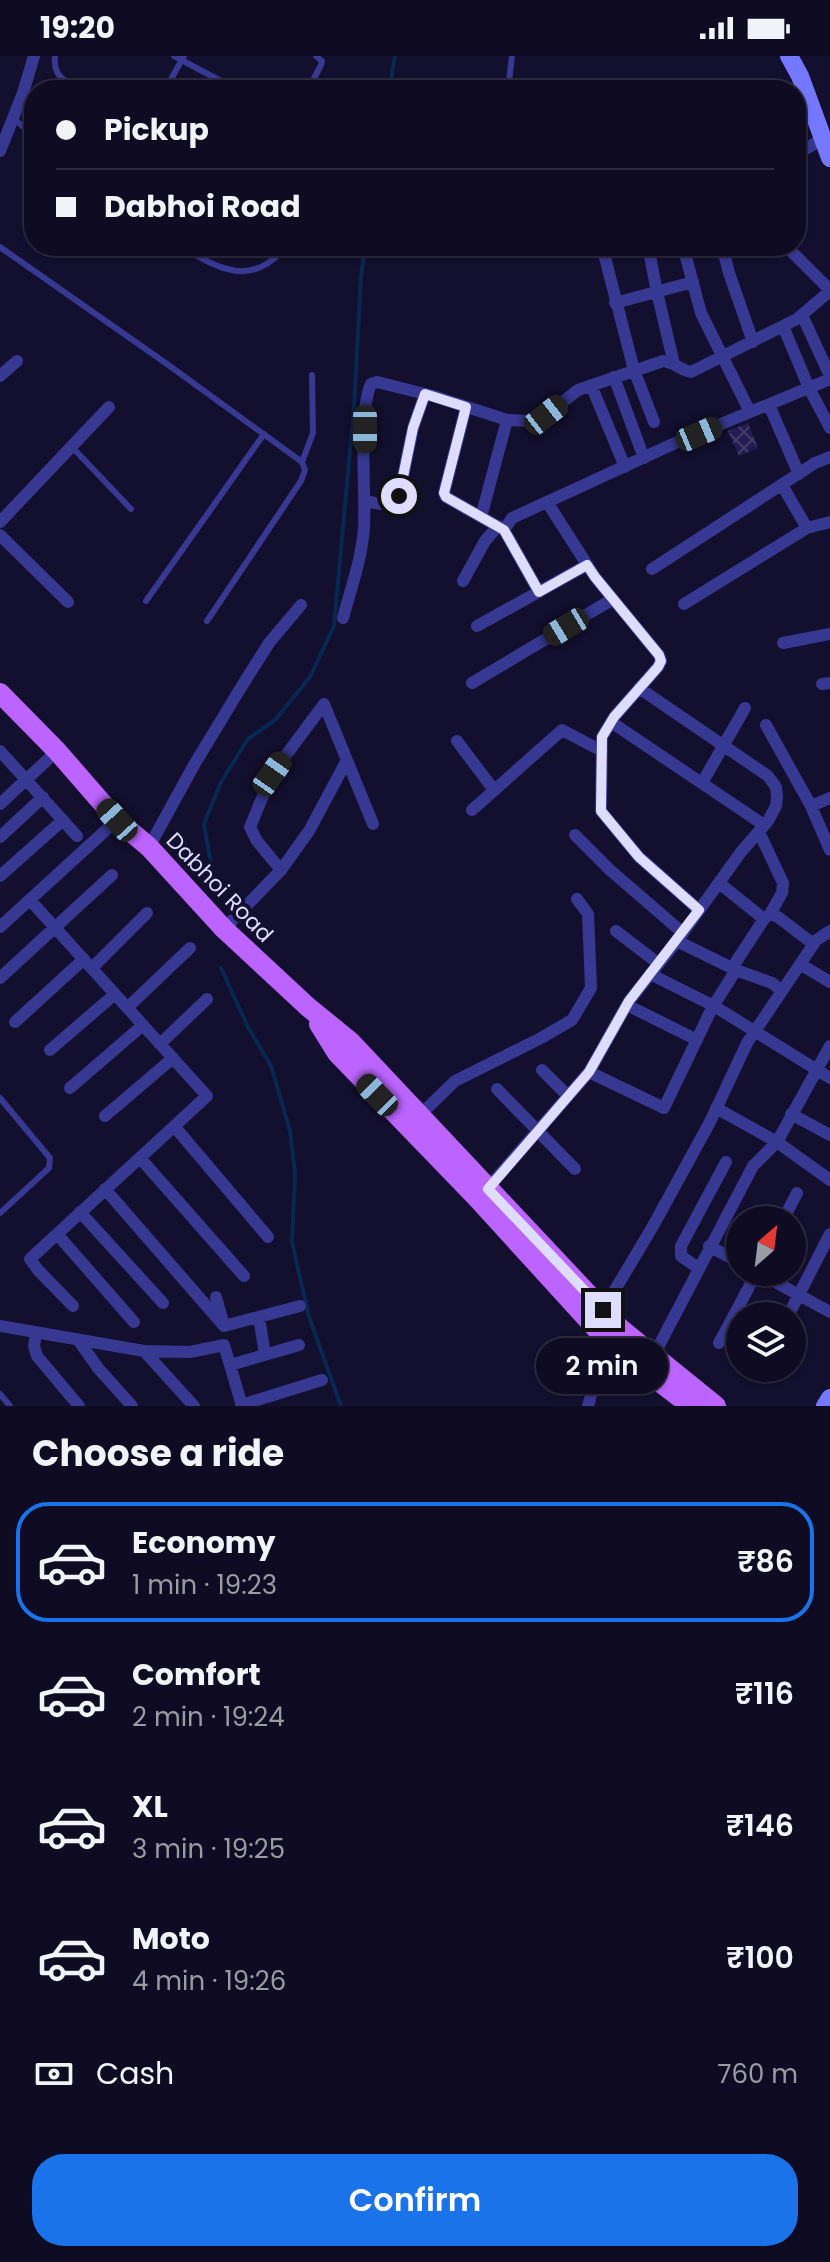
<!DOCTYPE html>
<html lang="en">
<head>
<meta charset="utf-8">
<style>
  body { margin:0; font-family:Poppins,sans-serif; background:#1c192f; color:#f1f3f6; height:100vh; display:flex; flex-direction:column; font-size:30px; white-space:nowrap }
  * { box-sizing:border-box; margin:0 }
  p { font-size:26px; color:#9b9ba5 }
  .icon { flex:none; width:44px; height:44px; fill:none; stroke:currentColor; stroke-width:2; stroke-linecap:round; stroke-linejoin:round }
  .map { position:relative; height:1350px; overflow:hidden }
  .side { display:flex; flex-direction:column; background:#0e0b22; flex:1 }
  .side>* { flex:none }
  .hud { position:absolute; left:24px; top:24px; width:782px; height:176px; border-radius:32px; box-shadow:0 2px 6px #0004,0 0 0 2px #2e2b40; display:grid; align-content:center; height:176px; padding:0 32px; background:#0e0b22 }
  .needle { width:52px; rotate:28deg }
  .buttons { position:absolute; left:726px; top:1150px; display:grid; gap:16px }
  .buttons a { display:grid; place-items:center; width:80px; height:80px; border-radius:50%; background:#0e0b22; box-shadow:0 2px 6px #0004,0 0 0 2px #2e2b40; font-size:40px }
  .end { position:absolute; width:36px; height:36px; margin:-18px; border:10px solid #dfddff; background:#111; box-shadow:0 0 0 4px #111 }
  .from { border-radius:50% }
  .bubble { position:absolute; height:56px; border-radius:28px; background:#0e0b22; box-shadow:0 2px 6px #0004,0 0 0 2px #2e2b40; font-size:26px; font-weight:600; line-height:56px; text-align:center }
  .car { position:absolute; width:24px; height:48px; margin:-24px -12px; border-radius:10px; box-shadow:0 0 6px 2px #0007; background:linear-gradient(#222 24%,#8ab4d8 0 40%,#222 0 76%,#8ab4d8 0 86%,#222 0) }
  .hud b { display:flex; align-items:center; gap:28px; height:76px; font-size:30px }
  .hud b+b { border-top:2px solid #2e2b40 }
  .hud i { width:20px; height:20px; background:#f1f3f6 }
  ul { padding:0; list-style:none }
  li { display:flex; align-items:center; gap:24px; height:120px; margin:0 16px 12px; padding:0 16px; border:4px solid transparent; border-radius:32px }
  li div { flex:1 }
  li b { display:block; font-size:30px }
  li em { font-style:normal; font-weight:600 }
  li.active { border-color:#1a73e8 }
  li>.icon { width:72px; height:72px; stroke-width:1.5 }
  h2 { padding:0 32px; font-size:36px; line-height:96px }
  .pay { display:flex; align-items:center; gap:20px; height:88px; padding:0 32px; font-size:30px }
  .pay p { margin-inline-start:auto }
  .button { display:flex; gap:16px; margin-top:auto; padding:16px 32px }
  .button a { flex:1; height:92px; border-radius:32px; background:#1a73e8; color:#fff; font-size:32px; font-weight:600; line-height:92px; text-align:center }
  .status { display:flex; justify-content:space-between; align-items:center; height:56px; padding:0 40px; background:#0e0b22; direction:ltr }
  .status svg { height:22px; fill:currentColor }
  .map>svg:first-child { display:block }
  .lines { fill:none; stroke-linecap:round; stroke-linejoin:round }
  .stream { stroke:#082854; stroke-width:4 }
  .building { fill:url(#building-cross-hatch) }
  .lane { stroke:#373891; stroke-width:6 }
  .street { stroke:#373891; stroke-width:12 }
  .secondary { stroke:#7478ff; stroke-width:18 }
  .primary { stroke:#bc64ff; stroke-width:20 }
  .route { stroke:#dfddff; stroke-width:10 }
  .labels { text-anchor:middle; stroke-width:8; stroke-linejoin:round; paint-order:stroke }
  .street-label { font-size:22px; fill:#dfddff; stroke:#130f2e }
</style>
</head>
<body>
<div class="status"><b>19:20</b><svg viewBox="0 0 49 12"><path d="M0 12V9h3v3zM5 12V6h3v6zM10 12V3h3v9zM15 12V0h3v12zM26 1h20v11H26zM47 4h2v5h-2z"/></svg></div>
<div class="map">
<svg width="830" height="1350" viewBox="0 0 830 1350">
  <defs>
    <pattern id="building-cross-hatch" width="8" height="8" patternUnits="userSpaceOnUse" patternTransform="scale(2)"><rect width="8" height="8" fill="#221a51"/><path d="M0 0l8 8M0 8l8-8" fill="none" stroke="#423b6b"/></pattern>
  </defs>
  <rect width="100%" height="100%" fill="#130f2e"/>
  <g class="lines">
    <path class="stream" d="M389,34L395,0
      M211,808L204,768L221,726L248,683L275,664L310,621L334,570L354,351L361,220L365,190
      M221,912L248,971L271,1010L290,1075L295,1116L292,1186L309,1261L341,1350"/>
  </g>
  <path class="building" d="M748,367L758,392L739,400L728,375Z"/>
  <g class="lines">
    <path class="lane" d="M55,0C53,23 66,25 84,34
      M174,0L238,34
      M165,34L184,0
      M308,34L321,9L322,5L316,0
      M508,34L512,0
      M13,62L34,80
      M181,190C219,214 253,232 286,190
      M0,191L167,308L302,406L305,414L301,425L207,565
      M72,391L131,453
      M302,406L313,377L312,319
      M146,545L264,378
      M0,1042L50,1102L49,1112L0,1157
      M0,1338L10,1350"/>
    <path class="street" d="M0,95L23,37L34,0
      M796,101L802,95L824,82
      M602,190L634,314L654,366
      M648,190L657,236L674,308
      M683,190L701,257L750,356
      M722,190L729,217L753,286
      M786,190L830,234
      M615,247L693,226
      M802,259L830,320
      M783,270L809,332L830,372
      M0,320L17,305
      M614,321L644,402
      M591,329L625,411
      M769,349L799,418
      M466,351L444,437L446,441L504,474
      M782,429L807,472
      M365,445C379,447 391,454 399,440L413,372L425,338
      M481,461L507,364
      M0,466L109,351
      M0,479L68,546
      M652,513L815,407L830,401
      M463,525L485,485L498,470
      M539,536L504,474L512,462L547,446
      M684,548L807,472L830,466
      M343,562C351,532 362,502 364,471C366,435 358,357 371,328L377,326L433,340L507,364L531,365L546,359L578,334L663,305C674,306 680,314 691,316L797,263L830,235
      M477,570L587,509
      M783,587L830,578
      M472,627L613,543
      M822,628L830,627
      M639,632L768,720L776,731L777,741L776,750L768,765L741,796L677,885
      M611,666L764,769
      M766,669L811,750L830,794
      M457,685L494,734
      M0,695L77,780
      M702,727L745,652
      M0,748L57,695
      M811,750L830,742
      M472,754L562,674L602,695
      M759,776L783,827L782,837L770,858
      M575,779L610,814L683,877
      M0,781L43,741
      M149,791L194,709L240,633L269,587L301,549
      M281,814L309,775L347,704
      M0,820L63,764
      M719,827L764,863
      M30,844L207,1040L30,1203L38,1214L73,1250
      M699,854L639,801L601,755L602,681L614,661L658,611L661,605L659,599L595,521L547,446L673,388L830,323
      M0,871L117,764
      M224,873L281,814L257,785L250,771L272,718L324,648L373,768
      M616,875L659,908
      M800,908L830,926
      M92,912L147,857
      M732,912L764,863L770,858L778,861L812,887L830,875
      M650,918L714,950L830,1022
      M0,922L112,819
      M627,949L697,984
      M127,952L190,892
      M15,966L84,903
      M160,988L207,943
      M50,994L115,938
      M542,1014L568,1040
      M589,1016L664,1052L712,952L736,914
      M70,1032L143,969
      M497,1033L575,1113
      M716,1052L777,1086L830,1124
      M791,1058L830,1079
      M105,1060L173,1002
      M419,1060L455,1025L541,982L572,964L591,932L588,858L577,843
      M174,1070L268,1181
      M140,1102L244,1220
      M105,1133L224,1270L300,1250
      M486,1134L589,1016L629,945L677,885L736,914L772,927L782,935
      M80,1156L163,1247
      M783,1164L797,1137
      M57,1178L134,1266
      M709,1190L740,1207
      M698,1212L681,1200V1190L726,1106
      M216,1241L223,1266
      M603,1254L653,1170L710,1066L747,987L815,886
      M788,1260L830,1178
      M259,1261L265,1299
      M0,1270L144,1295L190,1296L224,1289L230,1309L299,1289
      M36,1277L34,1290L37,1300L79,1350
      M79,1285L98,1312L132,1350
      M719,1287L757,1216L830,1256
      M144,1295L194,1350
      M654,1299L753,1110L777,1086L830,990
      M230,1309L242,1350
      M241,1349L322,1324
      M588,1350L602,1301L612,1285"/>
    <path class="secondary" d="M789,0L800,20L830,102
      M825,1350L830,1342"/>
    <path class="primary" d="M0,637L57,695L117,764L149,791L224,873L308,951L351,986L621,1273L716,1350
      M319,968L337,997L477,1142L610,1288L691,1350"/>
  </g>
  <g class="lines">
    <path class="route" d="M399,440L413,372L425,338L466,351L444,437L446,441L504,474L539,536L587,509L595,521L659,599L661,605L658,611L614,661L602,681L601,755L639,801L699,854L629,945L589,1016L488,1133L603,1254"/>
  </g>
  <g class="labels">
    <g class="street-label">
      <text transform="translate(220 831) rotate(46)" y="8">Dabhoi Road</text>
    </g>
  </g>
</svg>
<div class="buttons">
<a><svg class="needle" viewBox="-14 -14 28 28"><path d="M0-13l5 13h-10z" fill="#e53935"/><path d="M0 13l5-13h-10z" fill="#9b9ba5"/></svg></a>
<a><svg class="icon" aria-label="layers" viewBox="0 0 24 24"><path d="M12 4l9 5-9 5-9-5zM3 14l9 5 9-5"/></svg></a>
</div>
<i class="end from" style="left:399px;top:440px"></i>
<i class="end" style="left:603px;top:1254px"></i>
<div class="bubble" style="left:536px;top:1282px;width:132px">2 min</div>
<i class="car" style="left:546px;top:359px;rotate:52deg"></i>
<i class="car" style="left:365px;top:373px;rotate:180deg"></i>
<i class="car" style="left:699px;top:378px;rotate:67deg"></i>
<i class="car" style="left:566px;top:571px;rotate:239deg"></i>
<i class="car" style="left:272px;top:718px;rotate:35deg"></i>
<i class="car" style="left:117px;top:764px;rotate:318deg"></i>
<i class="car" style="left:377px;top:1039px;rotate:316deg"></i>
<div class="hud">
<b><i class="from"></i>Pickup</b>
<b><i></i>Dabhoi Road</b>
</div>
</div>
<section class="side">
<h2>Choose a ride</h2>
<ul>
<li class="active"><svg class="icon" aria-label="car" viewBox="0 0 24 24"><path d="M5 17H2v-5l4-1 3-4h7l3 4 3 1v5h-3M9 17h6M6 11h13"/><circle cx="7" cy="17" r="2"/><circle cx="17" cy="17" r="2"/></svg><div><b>Economy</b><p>1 min · 19:23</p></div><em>₹86</em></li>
<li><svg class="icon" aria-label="car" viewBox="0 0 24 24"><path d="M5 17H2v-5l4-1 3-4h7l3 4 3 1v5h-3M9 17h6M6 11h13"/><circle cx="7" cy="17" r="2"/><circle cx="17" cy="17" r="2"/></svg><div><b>Comfort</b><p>2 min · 19:24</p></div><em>₹116</em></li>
<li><svg class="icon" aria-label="car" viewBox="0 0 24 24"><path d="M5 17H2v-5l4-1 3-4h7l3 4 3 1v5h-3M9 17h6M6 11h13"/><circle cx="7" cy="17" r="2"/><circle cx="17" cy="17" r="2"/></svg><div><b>XL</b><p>3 min · 19:25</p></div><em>₹146</em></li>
<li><svg class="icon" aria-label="car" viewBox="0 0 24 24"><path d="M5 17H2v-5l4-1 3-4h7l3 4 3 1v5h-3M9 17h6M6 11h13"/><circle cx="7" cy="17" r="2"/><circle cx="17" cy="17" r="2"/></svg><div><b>Moto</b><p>4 min · 19:26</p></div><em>₹100</em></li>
</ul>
<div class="pay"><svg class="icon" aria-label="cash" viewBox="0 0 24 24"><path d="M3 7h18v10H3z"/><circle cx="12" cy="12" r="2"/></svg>Cash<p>760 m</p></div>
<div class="button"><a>Confirm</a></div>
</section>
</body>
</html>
